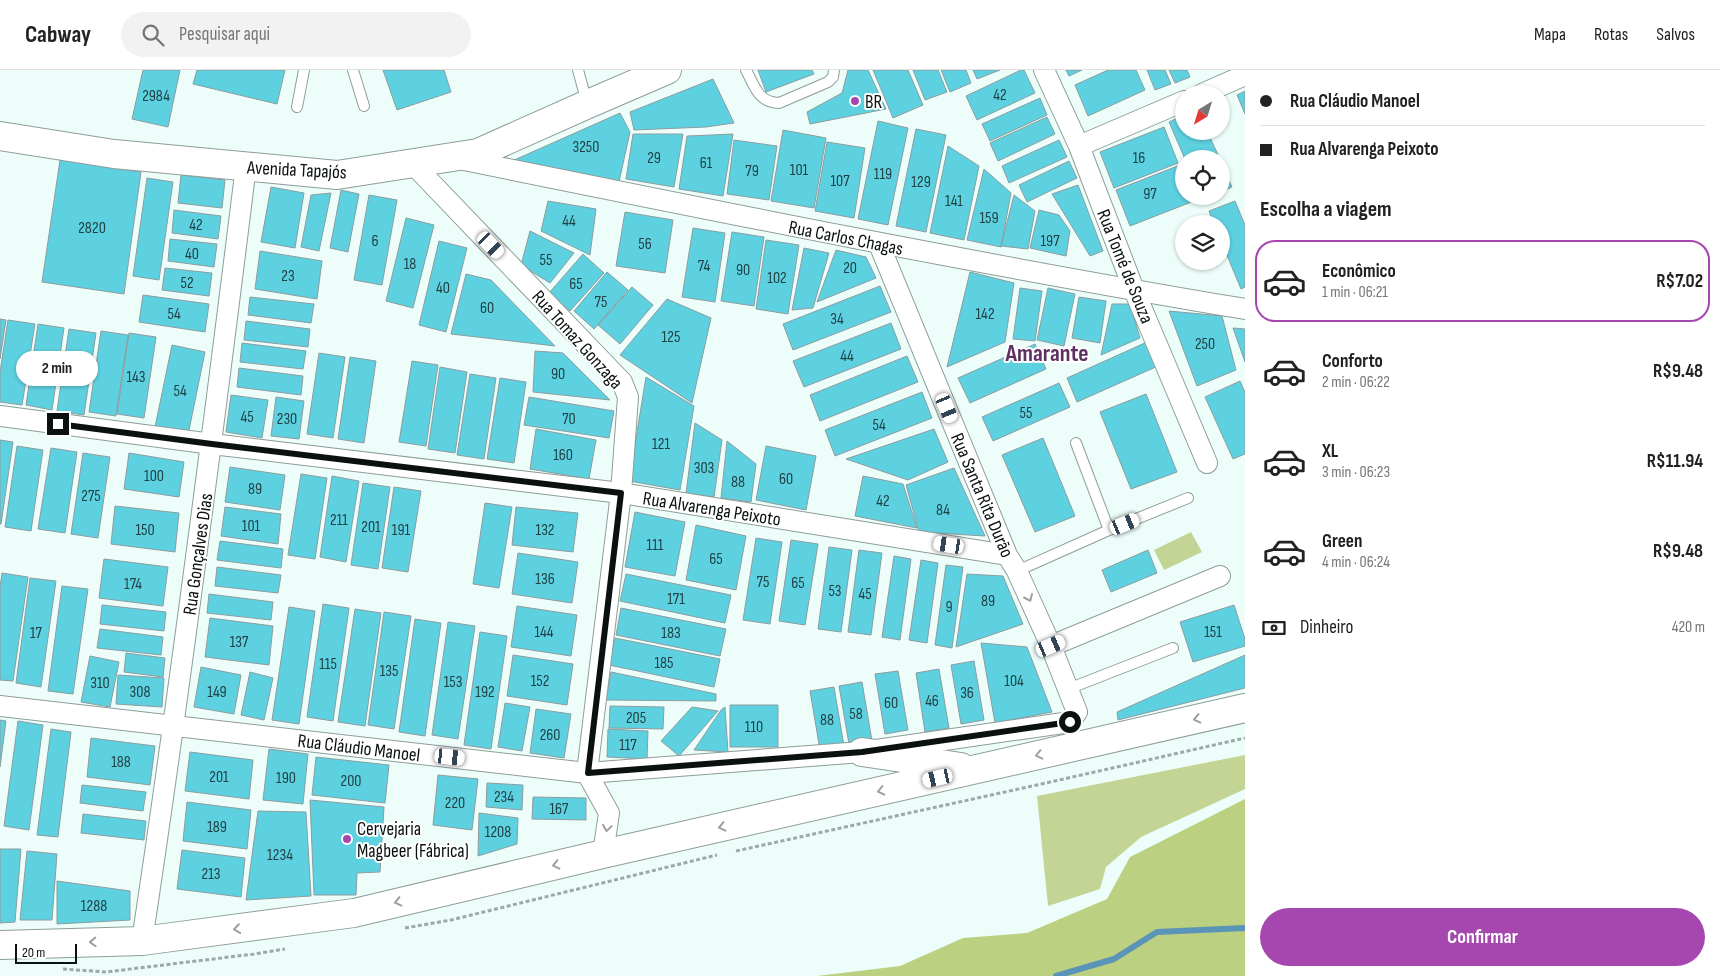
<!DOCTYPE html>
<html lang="pt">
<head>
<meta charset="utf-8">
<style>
  body { margin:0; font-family:"Sofia Sans Condensed",sans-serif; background:#f2f2f2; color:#222; height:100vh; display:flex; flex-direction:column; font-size:19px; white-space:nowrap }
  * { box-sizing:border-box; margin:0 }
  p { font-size:16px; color:#767676 }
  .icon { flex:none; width:28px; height:28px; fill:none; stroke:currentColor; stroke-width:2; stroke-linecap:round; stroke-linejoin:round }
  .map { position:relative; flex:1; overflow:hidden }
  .panel { display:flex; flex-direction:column; background:#fff; width:475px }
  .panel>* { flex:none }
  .top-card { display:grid; align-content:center; height:110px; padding:0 15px; background:#fff }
  .needle { width:32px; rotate:218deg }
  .fabs { position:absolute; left:1175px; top:15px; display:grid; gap:10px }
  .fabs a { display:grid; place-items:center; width:55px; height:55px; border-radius:50%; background:#fff; box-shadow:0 1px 4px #0004; font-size:25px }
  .scale { position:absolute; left:15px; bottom:12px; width:62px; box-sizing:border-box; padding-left:5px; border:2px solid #0b1110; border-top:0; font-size:14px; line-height:18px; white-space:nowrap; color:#0b1110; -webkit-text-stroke:4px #fff; paint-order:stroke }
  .end { position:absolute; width:22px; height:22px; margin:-11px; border:6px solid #0b1110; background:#fff; box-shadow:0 0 0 2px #fff }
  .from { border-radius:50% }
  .bubble { position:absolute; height:35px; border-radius:18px; background:#fff; box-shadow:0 1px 4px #0004; font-size:16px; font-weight:700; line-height:35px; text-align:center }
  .car { position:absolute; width:15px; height:30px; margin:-15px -8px; border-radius:6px; box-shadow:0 0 4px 1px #0007; background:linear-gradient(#fff 24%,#345 0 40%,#fff 0 76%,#345 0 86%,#fff 0) }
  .top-card b { display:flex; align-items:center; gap:18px; height:48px; font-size:19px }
  .top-card b+b { border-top:1px solid #e0e0e0 }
  .top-card i { width:12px; height:12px; background:#222 }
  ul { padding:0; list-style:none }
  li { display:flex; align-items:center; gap:15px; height:82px; margin:0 10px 8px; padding:0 5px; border:2px solid transparent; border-radius:20px }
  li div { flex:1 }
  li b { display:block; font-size:19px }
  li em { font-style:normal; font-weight:700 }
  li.current { border-color:#a647b0 }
  li>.icon { width:45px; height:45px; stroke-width:1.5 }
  h2 { padding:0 15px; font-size:22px; line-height:60px }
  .pay { display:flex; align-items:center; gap:12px; height:55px; padding:0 15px; font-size:19px }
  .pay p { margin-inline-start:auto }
  .primary-button { display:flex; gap:10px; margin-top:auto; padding:10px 15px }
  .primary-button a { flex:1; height:58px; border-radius:30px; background:#a647b0; color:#fff; font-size:20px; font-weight:700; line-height:58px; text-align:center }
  header { display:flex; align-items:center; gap:30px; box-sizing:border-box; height:70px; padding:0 25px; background:#fff; border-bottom:1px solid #e0e0e0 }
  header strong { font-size:24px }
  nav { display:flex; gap:28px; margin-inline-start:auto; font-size:18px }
  .search { width:350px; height:45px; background:#f2f2f2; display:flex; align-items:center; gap:12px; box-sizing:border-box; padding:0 18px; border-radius:28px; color:#767676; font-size:19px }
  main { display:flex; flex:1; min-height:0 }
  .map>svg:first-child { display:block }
  .green { fill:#c3d495 }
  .forest { fill:#bbd080 }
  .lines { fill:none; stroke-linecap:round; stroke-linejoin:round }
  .stream { stroke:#5a95b7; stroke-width:6 }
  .building { fill:#5ed1e1; stroke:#8c9c9f }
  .lane-casing { stroke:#8e9d9a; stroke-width:12 }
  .street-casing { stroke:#8e9d9a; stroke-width:22 }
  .secondary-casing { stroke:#8e9d9a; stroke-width:30 }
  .path { stroke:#9ca9a7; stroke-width:3; stroke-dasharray:4 2.5; stroke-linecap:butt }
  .lane { stroke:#fff; stroke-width:10 }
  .street { stroke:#fff; stroke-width:20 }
  .secondary { stroke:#fff; stroke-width:28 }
  .oneway { stroke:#9da09f }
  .route { stroke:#0b1110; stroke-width:6 }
  .poi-dot { fill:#a647b0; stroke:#fff; stroke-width:2 }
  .labels { text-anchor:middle; stroke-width:4; stroke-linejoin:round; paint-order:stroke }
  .number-label { font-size:16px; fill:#204144 }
  .poi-label { font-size:19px; fill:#0b1110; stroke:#fff; text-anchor:start }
  .street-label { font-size:19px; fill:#0b1110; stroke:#fff }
  .district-label { font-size:24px; font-weight:bold; fill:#5e3063; stroke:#fff }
</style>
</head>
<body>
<header>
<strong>Cabway</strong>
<div class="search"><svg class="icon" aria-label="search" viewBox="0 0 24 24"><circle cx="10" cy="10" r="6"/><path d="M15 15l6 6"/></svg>Pesquisar aqui</div>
<nav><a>Mapa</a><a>Rotas</a><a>Salvos</a></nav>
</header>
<main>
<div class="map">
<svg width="1245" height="906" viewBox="0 0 1245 906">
  <rect width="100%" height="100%" fill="#edfefa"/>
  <path class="green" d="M1191,462L1202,482L1164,500L1154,480Z
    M1245,685V719L1141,767L1106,797L1100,819L1048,836L1037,726Z"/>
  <path class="forest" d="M1245,729V906H817L900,896L963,868L1027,863L1107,829L1130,787Z"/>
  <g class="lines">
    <path class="stream" d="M1056,906L1114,889L1157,862L1245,858"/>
  </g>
  <path class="building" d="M143,0H180L168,57L132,49Z
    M197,0H285L277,34L193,14Z
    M383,0H444L451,22L397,40Z
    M758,0H812L814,4L766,22Z
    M848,0H868L886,39L810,54L807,42L842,23Z
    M873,0H908L923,35L893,48Z
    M913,0H938L947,22L925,30Z
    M941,0H966L971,13L950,22Z
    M973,0H1000L977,9Z
    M1021,0H1024L1035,23L977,50L966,26Z
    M1066,0H1082L1069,6Z
    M1108,0H1136L1145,20L1088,46L1075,15Z
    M1147,0H1165L1171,14L1155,20Z
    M1169,0H1187L1190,7L1175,13Z
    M713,9L734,53L706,57L634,60L630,42Z
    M1245,21V44L1237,25Z
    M1040,28L1047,45L990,71L982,54Z
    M620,43L630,62L619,112L512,91Z
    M1184,45V61H1207L1220,89H1185L1169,52Z
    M1047,47L1055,64L998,91L990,73Z
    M878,51L908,58L888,155L858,149Z
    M1164,57L1178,93L1114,118L1100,82Z
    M916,59L946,65L926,162L896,156Z
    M783,60L826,68L814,138L771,131Z
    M633,64H683L674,117L626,109Z
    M733,64L723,126L679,119L687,66Z
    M734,70L777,76L769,130L727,124Z
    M1059,70L1067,87L1009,113L1002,96Z
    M827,72L865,78L854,148L815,141Z
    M948,76L979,96L964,170L930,163Z
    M60,90L141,102L124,224L42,212Z
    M1069,91L1077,108L1027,132L1019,115Z
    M1221,92L1232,117L1221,122Z
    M1180,95L1184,104V126H1193L1194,131L1130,156L1116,120Z
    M984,99L1011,123L1001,177L967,170Z
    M181,105L225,110L222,138L178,133Z
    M147,108L173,112L159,210L133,206Z
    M1078,115L1103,181L1090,186L1052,124Z
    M271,117L304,123L295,178L261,172Z
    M341,120L359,124L348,182L330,178Z
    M331,123L319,181L301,177L311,125Z
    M369,125L397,130L382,215L354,210Z
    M1014,125L1035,141L1028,179L1001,176Z
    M548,131L596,139L590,185L541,161Z
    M1235,131L1245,155V217L1241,219L1221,171V154H1214L1209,141Z
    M174,140L221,146L218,169L172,163Z
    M1039,140L1059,145L1070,161L1066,186L1030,178Z
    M625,142L673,150L665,203L616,196Z
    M406,148L434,155L413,238L386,231Z
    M693,158L725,163L715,232L682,227Z
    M530,161L574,183L550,213L521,195Z
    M732,162L764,167L754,236L721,231Z
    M170,169L217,174L214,197L168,191Z
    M766,170L799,175L788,244L756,239Z
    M439,171L467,178L446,262L419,255Z
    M804,178L829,183L813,238L792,240Z
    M836,180L866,187L876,208L817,232Z
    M260,181L322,191L317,229L255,219Z
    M583,184L604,203L570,241L549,223Z
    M165,198L212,203L209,226L162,220Z
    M607,202L628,220L594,259L574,241Z
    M970,202L1014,213L1005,272L947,297Z
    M466,204L491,210L555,276L451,264Z
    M880,216L891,242L793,280L783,254Z
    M632,217L653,235L620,274L598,255Z
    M1020,218L1042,221L1035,271L1013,269Z
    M1048,218L1075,224L1064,276L1037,270Z
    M143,225L209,234L205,262L139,252Z
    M250,227L314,234L311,253L248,245Z
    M1079,227L1106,231L1100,273L1072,268Z
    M667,229L711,248L692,333L620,285Z
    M1112,234H1130L1140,268L1101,285Z
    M1169,241L1222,246L1236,300L1197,316Z
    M0,249L6,250L0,289Z
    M8,250L35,254L22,335L0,332V302Z
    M246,251L310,259L308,277L244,270Z
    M891,253L901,279L804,317L793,291Z
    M38,254L64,258L52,340L26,335Z
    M1233,258L1245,259V292Z
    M69,259L96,263L84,345L57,341Z
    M101,261L128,265L116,346L89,342Z
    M129,263L156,267L144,348L117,344Z
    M1147,272L1158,296L1077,332L1067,308Z
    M242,273L306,281L303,299L240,292Z
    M1035,274L1046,299L970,333L958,308Z
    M172,275L205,282L188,365L155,357Z
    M535,281L563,283L610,330L533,322Z
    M319,283L345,287L333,368L307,364Z
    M907,286L918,312L820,351L810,325Z
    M350,287L376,291L364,373L338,369Z
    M412,291L438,295L426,376L399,372Z
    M440,297L467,302L455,383L428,379Z
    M239,298L303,306L301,325L237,317Z
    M470,304L496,308L484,389L457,385Z
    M646,307L694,336L680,420L629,411Z
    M500,308L526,312L514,393L487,389Z
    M1240,311L1245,322V384L1233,389L1205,327Z
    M1059,313L1070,337L993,371L982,347Z
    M922,322L932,348L835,386L825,360Z
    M1146,324L1177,402L1131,419L1100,342Z
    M231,325L268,330L262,368L226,362Z
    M276,327L304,331L299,369L271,366Z
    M529,327L614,341L609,368L524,355Z
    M695,353L722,370L714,427L686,423Z
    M536,359L596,370L589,409L530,399Z
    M934,359L948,392L908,410L846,389Z
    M1043,368L1075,446L1035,462L1002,385Z
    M0,370L13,372L1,454H0Z
    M727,371L756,394L751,432L721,428Z
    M17,376L43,380L31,461L5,457Z
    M766,376L816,386L806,440L756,430Z
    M51,378L77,382L65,463L38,459Z
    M83,383L110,387L98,468L71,464Z
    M129,383L184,392L179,427L124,419Z
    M230,397L285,405L280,440L225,432Z
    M954,398L985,466L919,462L906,415Z
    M301,404L327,408L315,489L288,485Z
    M332,406L359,411L346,492L320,487Z
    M863,406L903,414L917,458L855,446Z
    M363,413L390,417L378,499L351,495Z
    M394,417L421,421L408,502L382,498Z
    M485,433L512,437L499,518L473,514Z
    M115,436L179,443L175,482L111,474Z
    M225,437L281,444L278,474L221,466Z
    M516,437L578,443L573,482L512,475Z
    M635,442L685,452L675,506L625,497Z
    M696,455L746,466L736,520L686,510Z
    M756,468L782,472L770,554L743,550Z
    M791,470L818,474L805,555L779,551Z
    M220,471L283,479L281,498L217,490Z
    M829,477L852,480L841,562L818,559Z
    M859,480L882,483L871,565L848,562Z
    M1148,480L1157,503L1111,522L1102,500Z
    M518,483L578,492L572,533L512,524Z
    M894,486L911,489L900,570L882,567Z
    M104,489L168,497L163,536L99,528Z
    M921,490L938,493L927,573L909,570Z
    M946,495L963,497L952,578L935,575Z
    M217,497L281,505L278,523L215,516Z
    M2,503L28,507L13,611L0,610V517Z
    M626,504L731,525L725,553L620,531Z
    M967,504L1003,506L1023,554L956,577Z
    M30,508L56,511L41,617L16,613Z
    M62,516L88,519L73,624L48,621Z
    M209,524L273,532L271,550L207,543Z
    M323,534L349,538L333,651L307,647Z
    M102,535L166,542L164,561L100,554Z
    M1234,535L1245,569V576L1193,592L1180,552Z
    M517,536L577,545L571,586L511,577Z
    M289,537L315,541L299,654L272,650Z
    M621,538L726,559L720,586L616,565Z
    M355,539L381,543L365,656L338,652Z
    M384,542L411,546L394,659L368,655Z
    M210,548L273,556L269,595L205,587Z
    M415,549L441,553L425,666L399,662Z
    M448,552L475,556L458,669L432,665Z
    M100,559L163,567L161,585L97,578Z
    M480,562L507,566L491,679L464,675Z
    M615,568L720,589L714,617L609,595Z
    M981,573L1027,577L1052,642L995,653Z
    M126,583L165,588L163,607L124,602Z
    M513,585L573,594L567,635L507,626Z
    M1245,585V618L1118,650L1117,642Z
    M90,586L119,592L110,637L81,632Z
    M974,591L984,650L961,654L951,595Z
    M201,597L241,605L234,644L194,637Z
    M939,599L949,658L925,662L916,603Z
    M898,601L908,660L885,664L875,604Z
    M250,602L273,608L264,650L241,645Z
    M611,602L716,624V631L606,630Z
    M118,605L164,608L162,637L116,634Z
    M862,612L872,671L849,674L839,616Z
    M834,617L844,676L820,680L810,621Z
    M505,633L530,637L522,681L498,677Z
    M730,635H778V677H730Z
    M610,636L664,637L663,659L609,658Z
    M692,637L718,641L679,686L661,671Z
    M725,637L728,682L694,680L721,640Z
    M536,639L571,644L564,688L530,683Z
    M0,650L6,651L0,697Z
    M18,651L43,655L29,760L4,756Z
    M51,659L71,662L58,767L37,765Z
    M608,659L648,661L647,689L607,687Z
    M91,668L155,676L150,715L87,707Z
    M269,679L308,684L303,734L263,730Z
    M190,682L253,690L249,729L185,721Z
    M316,687L389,695L385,733L312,725Z
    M438,705L478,709L472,760L433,755Z
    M487,713L523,715L522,740L486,737Z
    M82,715L146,722L143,741L80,733Z
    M533,727L586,728V750L532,749Z
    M310,730L384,737L380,802L357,803L356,825H314Z
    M187,732L251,740L247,779L183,771Z
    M258,741L306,742L311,826L246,830Z
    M479,743L518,748L517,774L478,786Z
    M83,744L146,751L144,770L81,763Z
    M0,779H21L15,852L0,853Z
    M182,780L245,788L241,827L177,819Z
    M27,781L57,784L52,850H20Z
    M57,811L130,821V850L57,854Z"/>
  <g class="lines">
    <defs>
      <path id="lane" d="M353,0L364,36
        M578,0L587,33
        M746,0C755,17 758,32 779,33L828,12L833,7L834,0
        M297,37L304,0
        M1076,373L1109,460
        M1017,501L1109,460L1188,428
        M1068,619L1173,578"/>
      <path id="street" d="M1044,0L1079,76L1134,220L1207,393
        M1202,24L1245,5
        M1079,76L1184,31
        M459,89C720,142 982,195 1245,239
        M412,93L622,312L628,327L621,423L587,703L609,743L603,784
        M0,346L212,374L621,423L1007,485
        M1051,576L1220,506
        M0,636L587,703L862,682L1070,652L1077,642L1051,576L1017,501L1007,485L879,174
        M142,871C181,613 214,355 246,96"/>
      <path id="secondary" d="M0,66L114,84L337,105L478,83L588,34L667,0
        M862,682L961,697
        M0,875L142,871L354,843L603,784L1245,638"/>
    </defs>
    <use href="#lane" class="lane-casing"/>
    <use href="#street" class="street-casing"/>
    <use href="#secondary" class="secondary-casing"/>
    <path class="path" d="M736,781L1046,713L1245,668
      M405,858L451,850L717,785
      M63,899L106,902L254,884L285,879"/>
    <use href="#lane" class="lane"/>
    <use href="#street" class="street"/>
    <use href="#secondary" class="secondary"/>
  </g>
  <defs><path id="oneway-chevron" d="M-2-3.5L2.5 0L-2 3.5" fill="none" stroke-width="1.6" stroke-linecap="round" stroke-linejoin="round" transform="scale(1.25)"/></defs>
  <g class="oneway">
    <use href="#oneway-chevron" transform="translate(1029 528) rotate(66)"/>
    <use href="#oneway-chevron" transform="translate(1197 649) rotate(167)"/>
    <use href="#oneway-chevron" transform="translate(1039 685) rotate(167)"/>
    <use href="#oneway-chevron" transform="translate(881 721) rotate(167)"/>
    <use href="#oneway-chevron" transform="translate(722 757) rotate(167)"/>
    <use href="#oneway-chevron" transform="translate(607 758) rotate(98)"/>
    <use href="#oneway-chevron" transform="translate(556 795) rotate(167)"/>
    <use href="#oneway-chevron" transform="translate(398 832) rotate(167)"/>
    <use href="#oneway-chevron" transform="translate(237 859) rotate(172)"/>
    <use href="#oneway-chevron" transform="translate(93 872) rotate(178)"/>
  </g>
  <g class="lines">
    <path class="route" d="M58,354L212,374L621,423L588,703L862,682L1070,652"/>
  </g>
  <g class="poi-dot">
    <circle cx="855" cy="31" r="5"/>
    <circle cx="347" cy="769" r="5"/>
  </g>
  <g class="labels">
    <g class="number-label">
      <text x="1000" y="30">42</text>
      <text x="156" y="31">2984</text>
      <text x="586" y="82">3250</text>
      <text x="654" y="93">29</text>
      <text x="1139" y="93">16</text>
      <text x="706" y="98">61</text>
      <text x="799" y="105">101</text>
      <text x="752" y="106">79</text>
      <text x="883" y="109">119</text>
      <text x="840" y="116">107</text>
      <text x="921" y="117">129</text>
      <text x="1150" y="129">97</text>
      <text x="954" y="136">141</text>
      <text x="989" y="153">159</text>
      <text x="569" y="156">44</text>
      <text x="196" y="160">42</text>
      <text x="92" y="163">2820</text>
      <text x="375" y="176">6</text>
      <text x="1050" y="176">197</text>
      <text x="645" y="179">56</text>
      <text x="192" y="189">40</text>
      <text x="546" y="195">55</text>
      <text x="410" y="199">18</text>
      <text x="704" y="201">74</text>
      <text x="850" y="203">20</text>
      <text x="743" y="205">90</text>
      <text x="288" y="211">23</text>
      <text x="777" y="213">102</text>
      <text x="187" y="218">52</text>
      <text x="576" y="219">65</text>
      <text x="443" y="223">40</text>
      <text x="601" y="237">75</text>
      <text x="487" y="243">60</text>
      <text x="174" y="249">54</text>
      <text x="985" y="249">142</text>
      <text x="837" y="254">34</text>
      <text x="671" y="272">125</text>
      <text x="1205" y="279">250</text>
      <text x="847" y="291">44</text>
      <text x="558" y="309">90</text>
      <text x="136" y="312">143</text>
      <text x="180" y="326">54</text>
      <text x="1026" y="348">55</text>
      <text x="247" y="352">45</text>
      <text x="287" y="354">230</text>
      <text x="569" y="354">70</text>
      <text x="879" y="360">54</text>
      <text x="661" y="379">121</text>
      <text x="563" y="390">160</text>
      <text x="704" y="403">303</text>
      <text x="154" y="411">100</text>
      <text x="786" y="414">60</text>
      <text x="738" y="417">88</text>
      <text x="255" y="424">89</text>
      <text x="91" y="431">275</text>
      <text x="883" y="436">42</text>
      <text x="943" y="445">84</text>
      <text x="339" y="455">211</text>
      <text x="251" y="461">101</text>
      <text x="371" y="462">201</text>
      <text x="145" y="465">150</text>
      <text x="401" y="465">191</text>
      <text x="545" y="465">132</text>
      <text x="655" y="480">111</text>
      <text x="716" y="494">65</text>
      <text x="545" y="514">136</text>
      <text x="763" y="517">75</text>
      <text x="798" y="518">65</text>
      <text x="133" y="519">174</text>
      <text x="835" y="526">53</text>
      <text x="865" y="529">45</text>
      <text x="676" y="534">171</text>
      <text x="988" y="536">89</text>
      <text x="949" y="542">9</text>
      <text x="544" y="567">144</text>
      <text x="1213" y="567">151</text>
      <text x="36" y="568">17</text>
      <text x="671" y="568">183</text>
      <text x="239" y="577">137</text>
      <text x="664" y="598">185</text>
      <text x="328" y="599">115</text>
      <text x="389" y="606">135</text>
      <text x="540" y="616">152</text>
      <text x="1014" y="616">104</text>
      <text x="453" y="617">153</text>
      <text x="100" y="618">310</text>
      <text x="140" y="627">308</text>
      <text x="217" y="627">149</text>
      <text x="485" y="627">192</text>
      <text x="967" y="628">36</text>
      <text x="932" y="636">46</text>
      <text x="891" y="638">60</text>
      <text x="856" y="649">58</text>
      <text x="636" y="653">205</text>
      <text x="827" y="655">88</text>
      <text x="754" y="662">110</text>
      <text x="550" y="670">260</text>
      <text x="628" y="680">117</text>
      <text x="121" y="697">188</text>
      <text x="219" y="712">201</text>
      <text x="286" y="713">190</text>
      <text x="351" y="716">200</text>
      <text x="504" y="732">234</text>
      <text x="455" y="738">220</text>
      <text x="559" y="744">167</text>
      <text x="217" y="762">189</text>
      <text x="498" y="767">1208</text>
      <text x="280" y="790">1234</text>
      <text x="211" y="809">213</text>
      <text x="94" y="841">1288</text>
    </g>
    <g class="poi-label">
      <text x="865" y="38">BR</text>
      <text x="357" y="765">Cervejaria<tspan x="357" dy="22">Magbeer (Fábrica)</tspan></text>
    </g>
    <g class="street-label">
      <text transform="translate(297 99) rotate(3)" y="7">Avenida Tapajós</text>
      <text transform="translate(846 167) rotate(11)" y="7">Rua Carlos Chagas</text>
      <text transform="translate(1126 196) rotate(68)" y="7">Rua Tomé de Souza</text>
      <text transform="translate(578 269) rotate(48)" y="7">Rua Tomaz Gonzaga</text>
      <text transform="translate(983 425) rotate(67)" y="7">Rua Santa Rita Durão</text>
      <text transform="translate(712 438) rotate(9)" y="7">Rua Alvarenga Peixoto</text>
      <text transform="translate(197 484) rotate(-82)" y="7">Rua Gonçalves Dias</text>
      <text transform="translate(359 677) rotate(7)" y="7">Rua Cláudio Manoel</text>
    </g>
    <g class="district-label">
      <text x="1047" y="291">Amarante</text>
    </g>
  </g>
</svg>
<div class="fabs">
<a><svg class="needle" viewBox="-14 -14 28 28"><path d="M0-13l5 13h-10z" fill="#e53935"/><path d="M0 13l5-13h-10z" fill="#767676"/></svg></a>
<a><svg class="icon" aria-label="locate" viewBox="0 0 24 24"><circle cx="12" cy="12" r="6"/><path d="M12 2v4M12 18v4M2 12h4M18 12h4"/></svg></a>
<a><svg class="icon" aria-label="layers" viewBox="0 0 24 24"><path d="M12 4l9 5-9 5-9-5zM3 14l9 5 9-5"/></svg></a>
</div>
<div class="scale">20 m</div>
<i class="end from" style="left:1070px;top:652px"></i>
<i class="end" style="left:58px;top:354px"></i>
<div class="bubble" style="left:16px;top:281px;width:82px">2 min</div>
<i class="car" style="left:491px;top:175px;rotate:136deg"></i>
<i class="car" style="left:947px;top:338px;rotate:157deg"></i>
<i class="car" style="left:1125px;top:454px;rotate:68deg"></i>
<i class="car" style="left:949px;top:475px;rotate:279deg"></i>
<i class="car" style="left:1051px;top:576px;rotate:67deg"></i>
<i class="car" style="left:450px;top:687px;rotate:96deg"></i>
<i class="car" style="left:938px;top:708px;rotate:257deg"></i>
</div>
<section class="panel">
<div class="top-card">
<b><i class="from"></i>Rua Cláudio Manoel</b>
<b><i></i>Rua Alvarenga Peixoto</b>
</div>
<h2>Escolha a viagem</h2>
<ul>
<li class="current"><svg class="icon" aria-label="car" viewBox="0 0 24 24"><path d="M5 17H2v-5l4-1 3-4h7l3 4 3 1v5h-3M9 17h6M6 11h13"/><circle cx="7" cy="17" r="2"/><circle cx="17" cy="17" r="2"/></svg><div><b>Econômico</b><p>1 min · 06:21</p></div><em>R$7.02</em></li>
<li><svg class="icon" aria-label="car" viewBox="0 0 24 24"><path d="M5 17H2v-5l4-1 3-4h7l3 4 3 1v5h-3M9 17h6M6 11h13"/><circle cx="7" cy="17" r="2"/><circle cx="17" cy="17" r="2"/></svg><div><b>Conforto</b><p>2 min · 06:22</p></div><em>R$9.48</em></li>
<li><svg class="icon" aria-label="car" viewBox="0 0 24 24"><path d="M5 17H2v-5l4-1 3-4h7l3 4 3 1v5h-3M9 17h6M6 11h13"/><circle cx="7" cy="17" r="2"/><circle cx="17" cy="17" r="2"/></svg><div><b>XL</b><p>3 min · 06:23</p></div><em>R$11.94</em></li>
<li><svg class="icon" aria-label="car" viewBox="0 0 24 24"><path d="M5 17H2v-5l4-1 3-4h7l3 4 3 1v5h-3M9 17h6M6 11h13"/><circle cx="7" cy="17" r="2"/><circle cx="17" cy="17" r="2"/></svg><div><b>Green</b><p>4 min · 06:24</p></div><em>R$9.48</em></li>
</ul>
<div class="pay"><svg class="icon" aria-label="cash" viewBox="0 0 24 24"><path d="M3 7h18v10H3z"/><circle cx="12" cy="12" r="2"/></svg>Dinheiro<p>420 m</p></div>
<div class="primary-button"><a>Confirmar</a></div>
</section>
</main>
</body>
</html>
